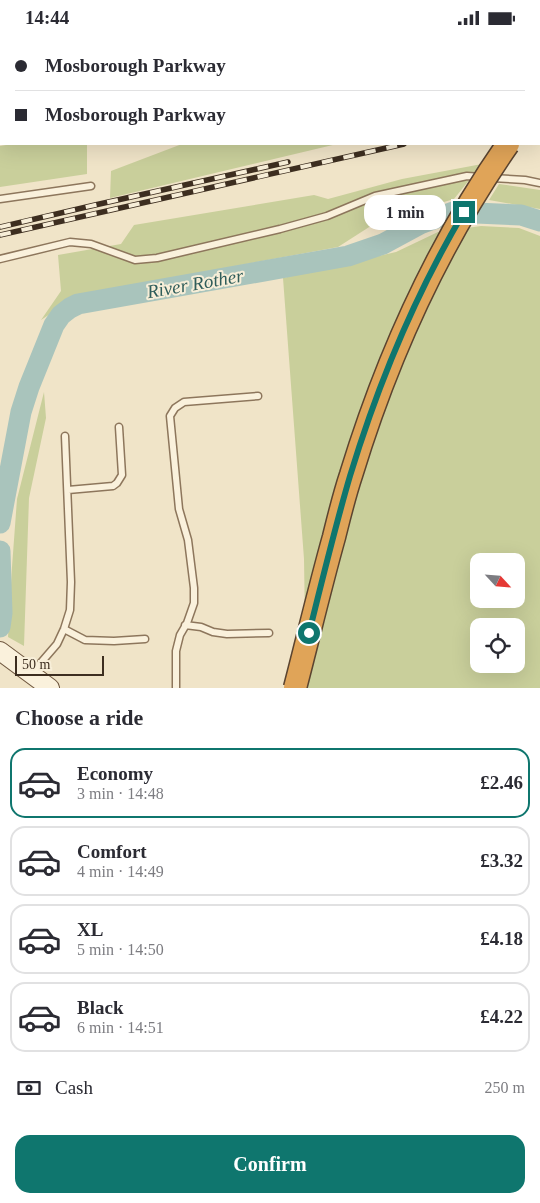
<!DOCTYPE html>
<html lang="en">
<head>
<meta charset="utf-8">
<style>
  body { margin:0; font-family:"Times New Roman",serif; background:#f7f7f7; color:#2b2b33; height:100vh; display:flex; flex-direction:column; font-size:19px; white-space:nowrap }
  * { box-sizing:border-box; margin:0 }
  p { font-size:16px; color:#7c7c81 }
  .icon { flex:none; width:28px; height:28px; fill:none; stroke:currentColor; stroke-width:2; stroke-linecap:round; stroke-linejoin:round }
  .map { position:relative; height:653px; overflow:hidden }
  .panel { display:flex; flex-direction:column; background:#fff; flex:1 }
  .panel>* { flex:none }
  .guide { position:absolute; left:0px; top:0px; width:540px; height:110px; box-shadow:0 5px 20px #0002; display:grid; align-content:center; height:110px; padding:0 15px; background:#fff }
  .needle { width:32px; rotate:116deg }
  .tools { position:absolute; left:470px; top:518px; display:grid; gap:10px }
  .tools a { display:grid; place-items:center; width:55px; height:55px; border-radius:10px; background:#fff; box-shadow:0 5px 20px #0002; font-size:25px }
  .scale { position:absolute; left:15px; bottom:12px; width:89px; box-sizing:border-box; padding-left:5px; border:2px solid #3d2e20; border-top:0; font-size:14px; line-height:18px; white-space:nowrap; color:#3d2e20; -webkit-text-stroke:4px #f7eed8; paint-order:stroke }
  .end { position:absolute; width:22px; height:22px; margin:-11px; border:6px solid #0f766e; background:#fff; box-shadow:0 0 0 2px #fff }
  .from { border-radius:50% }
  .bubble { position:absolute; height:35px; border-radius:15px; background:#fff; box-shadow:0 5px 20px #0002; font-size:16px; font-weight:700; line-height:35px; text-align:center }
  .guide b { display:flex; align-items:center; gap:18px; height:48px; font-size:19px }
  .guide b+b { border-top:1px solid #e1e1e2 }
  .guide i { width:12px; height:12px; background:#2b2b33 }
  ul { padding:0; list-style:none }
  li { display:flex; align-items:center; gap:15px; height:70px; margin:0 10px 8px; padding:0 5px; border:2px solid #e1e1e2; border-radius:15px }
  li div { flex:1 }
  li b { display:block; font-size:19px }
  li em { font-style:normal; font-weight:700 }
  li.active { border-color:#0f766e }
  li>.icon { width:45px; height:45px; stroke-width:1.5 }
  h2 { padding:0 15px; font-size:22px; line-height:60px }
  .pay { display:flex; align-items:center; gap:12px; height:55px; padding:0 15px; font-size:19px }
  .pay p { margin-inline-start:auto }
  .button { display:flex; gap:10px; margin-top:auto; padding:10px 15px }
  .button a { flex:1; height:58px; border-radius:15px; background:#0f766e; color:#fff; font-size:20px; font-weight:700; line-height:58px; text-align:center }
  .status { display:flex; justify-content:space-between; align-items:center; height:35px; padding:0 25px; background:#fff; direction:ltr }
  .status svg { height:14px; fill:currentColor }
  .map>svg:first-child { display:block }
  .green { fill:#c9cf9b; fill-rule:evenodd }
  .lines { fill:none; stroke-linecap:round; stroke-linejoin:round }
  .river { stroke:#a9c4bc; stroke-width:21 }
  .lane-casing { stroke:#8d765c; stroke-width:9 }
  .street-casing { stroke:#8d765c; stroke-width:15 }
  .secondary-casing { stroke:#6f573f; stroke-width:20 }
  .highway-casing { stroke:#5b4430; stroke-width:25 }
  .lane { stroke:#faf1dc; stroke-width:6 }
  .street { stroke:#faf1dc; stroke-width:12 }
  .secondary { stroke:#faf1dc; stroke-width:18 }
  .highway { stroke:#e0a458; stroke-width:22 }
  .rail-casing { stroke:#3d2e20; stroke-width:5.5 }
  .rail { stroke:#f7eed8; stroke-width:4; stroke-dasharray:11; stroke-linecap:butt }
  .highway-bridge-casing { stroke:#5b4430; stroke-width:25; stroke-linecap:butt }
  .highway-bridge { stroke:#e0a458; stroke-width:22 }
  .route { stroke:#0f766e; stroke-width:6 }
  .labels { text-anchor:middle; stroke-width:4; stroke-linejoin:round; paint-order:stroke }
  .water-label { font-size:19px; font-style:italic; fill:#2f5d5a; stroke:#f7eed8 }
</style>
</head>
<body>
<div class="status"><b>14:44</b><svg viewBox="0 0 49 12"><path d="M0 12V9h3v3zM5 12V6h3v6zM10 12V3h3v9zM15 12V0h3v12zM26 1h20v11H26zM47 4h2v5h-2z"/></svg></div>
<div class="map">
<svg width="540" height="653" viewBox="0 0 540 653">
  <rect width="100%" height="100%" fill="#f0e4c8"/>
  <path class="green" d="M12,109H87V139L0,152V111Z
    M182,109H337L110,163L111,136Z
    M482,129L454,164L377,187L338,212L79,260L41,285L61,256L58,220L121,209L134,190L314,160L328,164L402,144Z
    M499,149L540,155V174L489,165Z
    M481,191L519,193L540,201V653H306L304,524L283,243L396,217L438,197ZM479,526H516V564H479ZM479,591H516V629H479Z
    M44,357L46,383L29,463L24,611L8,602L12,532L17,464Z"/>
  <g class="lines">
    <path class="river" d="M0,488L21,377L29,352L54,290L61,280L70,273L78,269L348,221L383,209L420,189L453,177L521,180L540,186
      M0,516L2,578L0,592"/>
    <defs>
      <path id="lane" d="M492,143L525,145L540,148
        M0,164L91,151
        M0,224L70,207L91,209L135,225L157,223L280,194L327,181L375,161L467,141L482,142
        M69,455H68L113,451L117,448L122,440L119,392
        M185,590L201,592L213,597L227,599L269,598
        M64,594L85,605L114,606L145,604
        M32,638L57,609L64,594L70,575L71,547L65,401
        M176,653V616L180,600L187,588L194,568V553L188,505L179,474L170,381L175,373L184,367L258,361"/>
      <path id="street" d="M185,0V1
        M39,1V0
        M124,1V0"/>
      <path id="secondary" d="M294,1L298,0
        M0,27H1
        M0,616L50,653"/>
      <path id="highway" d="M539,64L540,63"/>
    </defs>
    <use href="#lane" class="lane-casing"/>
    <use href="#street" class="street-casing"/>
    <use href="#secondary" class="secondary-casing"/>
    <use href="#highway" class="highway-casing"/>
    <use href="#lane" class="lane"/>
    <use href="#street" class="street"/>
    <use href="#secondary" class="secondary"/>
    <use href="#highway" class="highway"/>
    <defs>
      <path id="rail" d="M539,78H540
        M0,192L95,170L288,127
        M0,200L404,109"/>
    </defs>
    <use href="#rail" class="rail-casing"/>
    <use href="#rail" class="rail"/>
    <defs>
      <path id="highway-bridge" d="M295,653C308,603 320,552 334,502C339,482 344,461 351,440C387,322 437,211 508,109"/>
    </defs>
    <use href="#highway-bridge" class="highway-bridge-casing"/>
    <use href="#highway-bridge" class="highway-bridge"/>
  </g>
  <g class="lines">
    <path class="route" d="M309,598C322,546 335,492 350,441C378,349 415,260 464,177"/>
  </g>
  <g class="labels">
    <g class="water-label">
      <text transform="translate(195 248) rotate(-10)" y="7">River Rother</text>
    </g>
  </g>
</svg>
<div class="tools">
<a><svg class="needle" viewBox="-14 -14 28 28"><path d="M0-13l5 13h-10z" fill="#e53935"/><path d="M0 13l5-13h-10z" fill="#7c7c81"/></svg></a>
<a><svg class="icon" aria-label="locate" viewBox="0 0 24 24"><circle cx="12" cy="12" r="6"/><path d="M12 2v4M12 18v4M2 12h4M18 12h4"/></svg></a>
</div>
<div class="scale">50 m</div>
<i class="end from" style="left:309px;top:598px"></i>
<i class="end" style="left:464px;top:177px"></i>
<div class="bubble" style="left:364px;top:160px;width:82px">1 min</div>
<div class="guide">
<b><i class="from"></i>Mosborough Parkway</b>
<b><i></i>Mosborough Parkway</b>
</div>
</div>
<section class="panel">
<h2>Choose a ride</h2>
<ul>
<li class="active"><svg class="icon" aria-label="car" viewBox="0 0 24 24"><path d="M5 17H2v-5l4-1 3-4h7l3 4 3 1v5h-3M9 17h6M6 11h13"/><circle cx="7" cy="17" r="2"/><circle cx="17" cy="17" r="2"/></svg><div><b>Economy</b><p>3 min · 14:48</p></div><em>£2.46</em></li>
<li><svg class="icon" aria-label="car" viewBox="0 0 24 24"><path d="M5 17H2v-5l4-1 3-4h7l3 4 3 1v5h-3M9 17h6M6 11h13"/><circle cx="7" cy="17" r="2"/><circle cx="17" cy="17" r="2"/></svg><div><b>Comfort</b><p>4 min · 14:49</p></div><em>£3.32</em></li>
<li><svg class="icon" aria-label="car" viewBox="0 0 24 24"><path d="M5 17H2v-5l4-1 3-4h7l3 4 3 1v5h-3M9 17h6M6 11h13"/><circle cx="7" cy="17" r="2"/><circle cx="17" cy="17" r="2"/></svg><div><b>XL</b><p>5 min · 14:50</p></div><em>£4.18</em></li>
<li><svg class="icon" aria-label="car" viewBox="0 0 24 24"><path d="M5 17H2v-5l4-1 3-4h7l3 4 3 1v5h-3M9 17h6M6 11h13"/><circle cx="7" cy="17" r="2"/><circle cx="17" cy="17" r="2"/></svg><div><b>Black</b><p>6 min · 14:51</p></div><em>£4.22</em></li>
</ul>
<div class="pay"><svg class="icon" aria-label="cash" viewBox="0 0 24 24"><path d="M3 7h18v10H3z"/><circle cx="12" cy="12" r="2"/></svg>Cash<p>250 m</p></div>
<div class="button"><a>Confirm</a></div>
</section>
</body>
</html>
